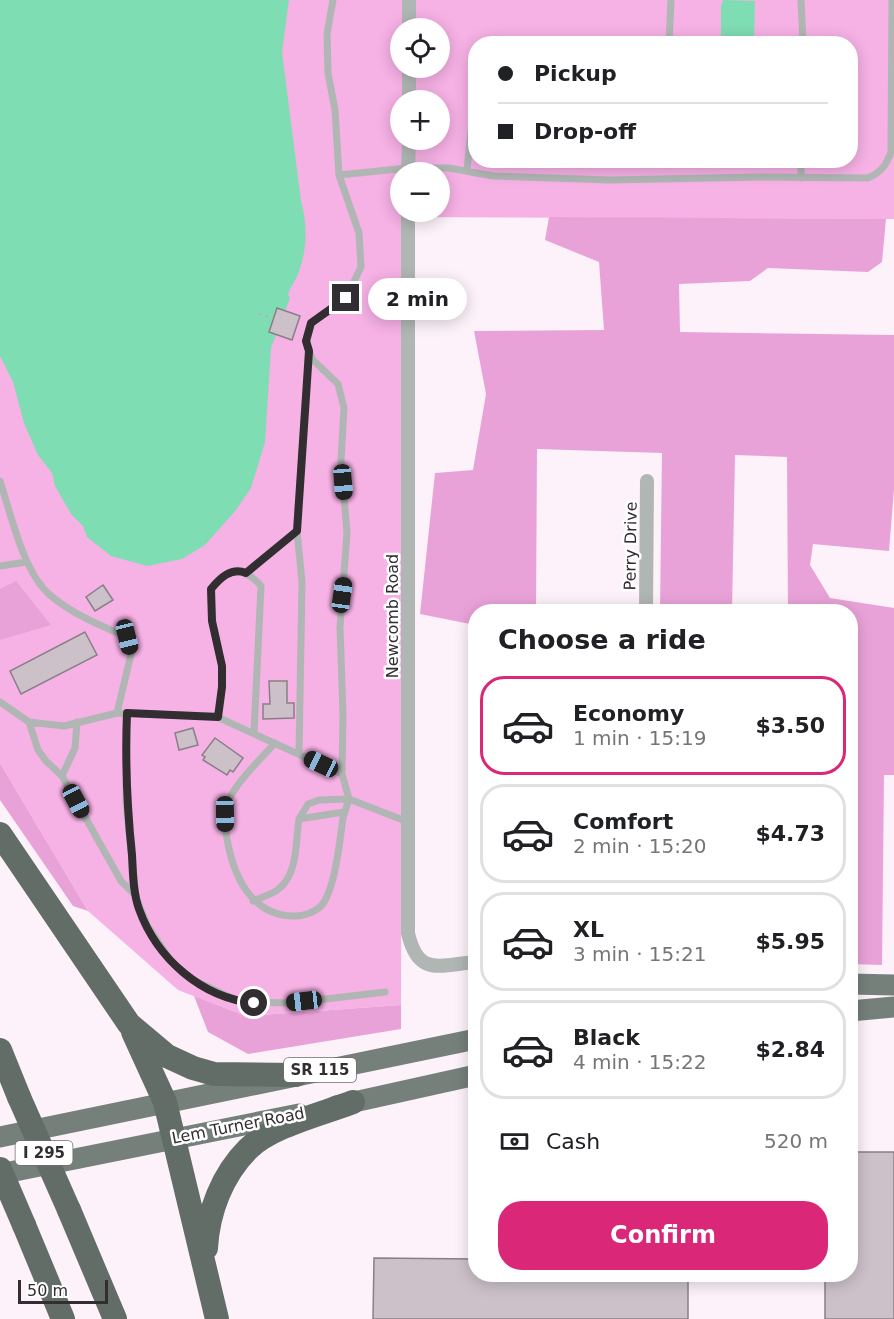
<!DOCTYPE html>
<html lang="en">
<head>
<meta charset="utf-8">
<style>
  body { margin:0; font-family:"DejaVu Sans",sans-serif; background:#f2f2f2; color:#202124; height:100vh; display:flex; flex-direction:column; font-size:22px; white-space:nowrap }
  * { box-sizing:border-box; margin:0 }
  p { font-size:20px; color:#757577 }
  .icon { flex:none; width:33px; height:33px; fill:none; stroke:currentColor; stroke-width:2; stroke-linecap:round; stroke-linejoin:round }
  .map { position:relative; flex:1; overflow:hidden }
  .drawer { position:absolute; left:468px; top:604px; width:390px; height:678px; display:flex; flex-direction:column; background:#fff; border-radius:24px; box-shadow:0 3px 15px #0003 }
  .drawer>* { flex:none }
  .top-card { position:absolute; left:468px; top:36px; width:390px; height:132px; border-radius:24px; box-shadow:0 3px 15px #0003; display:grid; align-content:center; height:132px; padding:0 30px; background:#fff }
  .tools { position:absolute; left:390px; top:18px; display:grid; gap:12px }
  .tools a { display:grid; place-items:center; width:60px; height:60px; border-radius:50%; background:#fff; box-shadow:0 3px 15px #0003; font-size:30px }
  .scale { position:absolute; left:18px; bottom:15px; width:90px; box-sizing:border-box; padding-left:6px; border:3px solid #322d31; border-top:0; font-size:16px; line-height:21px; white-space:nowrap; color:#322d31; -webkit-text-stroke:4px #fff; paint-order:stroke }
  .end { position:absolute; width:27px; height:27px; margin:-14px; border:8px solid #322d31; background:#fff; box-shadow:0 0 0 3px #fff }
  .from { border-radius:50% }
  .bubble { position:absolute; height:42px; border-radius:21px; background:#fff; box-shadow:0 3px 15px #0003; font-size:20px; font-weight:600; line-height:42px; text-align:center }
  .car { position:absolute; width:18px; height:36px; margin:-18px -9px; border-radius:8px; box-shadow:0 0 4px 2px #0007; background:linear-gradient(#222 24%,#8ab4d8 0 40%,#222 0 76%,#8ab4d8 0 86%,#222 0) }
  .top-card b { display:flex; align-items:center; gap:21px; height:57px; font-size:22px }
  .top-card b+b { border-top:2px solid #e0e0e0 }
  .top-card i { width:15px; height:15px; background:#202124 }
  ul { padding:0; list-style:none }
  li { display:flex; align-items:center; gap:18px; height:99px; margin:0 12px 9px; padding:0 18px; border:3px solid #e0e0e0; border-radius:24px }
  li div { flex:1 }
  li b { display:block; font-size:22px }
  li em { font-style:normal; font-weight:600 }
  li.on { border-color:#db2777 }
  li>.icon { width:54px; height:54px; stroke-width:1.5 }
  h2 { padding:0 30px; font-size:27px; line-height:72px }
  .pay { display:flex; align-items:center; gap:15px; height:66px; padding:0 30px; font-size:22px }
  .pay p { margin-inline-start:auto }
  .cta { display:flex; gap:12px; margin-top:auto; padding:12px 30px }
  .cta a { flex:1; height:69px; border-radius:24px; background:#db2777; color:#fff; font-size:24px; font-weight:600; line-height:69px; text-align:center }
  .map>svg:first-child { display:block }
  .green { fill:#f6b1e5; fill-rule:evenodd }
  .forest { fill:#e9a2d8 }
  .water { fill:#7fddb3 }
  .building { fill:#ccc1c9; stroke:#897f87; stroke-width:1.5 }
  .lines { fill:none; stroke-linecap:round; stroke-linejoin:round }
  .path { stroke:#b9b0b7; stroke-width:2; stroke-dasharray:3 4.5; stroke-linecap:butt }
  .lane { stroke:#b0b6b3; stroke-width:7 }
  .street { stroke:#b0b6b3; stroke-width:14 }
  .primary { stroke:#76807b; stroke-width:21 }
  .highway { stroke:#626d67; stroke-width:24 }
  .highway-bridge { stroke:#626d67; stroke-width:24 }
  .route { stroke:#322d31; stroke-width:8 }
  .labels { text-anchor:middle; stroke-width:5; stroke-linejoin:round; paint-order:stroke }
  .shield { fill:#fff; stroke:#706c6f; stroke-width:1.5 }
  .shield-label { font-size:15px; font-weight:bold; fill:#322d31 }
  .street-label { font-size:16px; fill:#322d31; stroke:#fff }
</style>
</head>
<body>
<div class="map">
<svg width="894" height="1319" viewBox="0 0 894 1319">
  <rect width="100%" height="100%" fill="#fdf2fa"/>
  <path class="green" d="M0,0H894V219L403,217L401,1005L246,1016L178,990L88,911L0,763ZM400,28H440V68H400ZM476,44H850V160H476ZM400,100H440V140H400ZM400,172H440V212H400Z"/>
  <path class="forest" d="M549,217L886,219L882,262L868,272L768,268L750,281L679,284L680,332L894,335V489L889,551L813,544L810,565L830,598L894,608V775H884L882,965L851,964L850,612H788L787,457L735,455L732,612H660L662,453L537,449L536,612H476L475,625L420,614L435,473L473,470L486,394L474,331L604,330L599,262L545,240Z
    M16,581L51,625L0,640V589Z
    M0,763L88,911L73,906L0,800Z
    M194,996L246,1016L401,1005V1029L248,1054L208,1032Z"/>
  <path class="water" d="M0,0H289L282,52L301,201C308,226 307,251 298,274C295,282 290,287 288,295L290,298L271,348L265,442L251,488L236,510L205,545L182,559L147,566L111,556L87,537L83,526L71,514L55,486L52,473L38,455L24,423L13,382L0,356Z
    M723,0L755,1L754,43H721V6Z"/>
  <path class="building" d="M277,308L300,316L292,340L269,332Z
    M103,585L113,600L95,611L86,597Z
    M85,632L97,655L21,694L10,671Z
    M269,681H287V703H294V718L263,719V704H270Z
    M193,728L198,745L179,750L175,733Z
    M215,738L243,758L233,772L230,770L227,775L203,760L205,757L202,755Z
    M850,1152H894V1319H825V1275H850Z
    M374,1258L476,1259V1275H688V1319H373Z"/>
  <g class="lines">
    <path class="path" d="M258,314L273,318"/>
    <path class="lane" d="M333,0L327,34L328,73L335,110L339,175L359,233L361,267L346,298L311,323L307,341L309,351L313,360L338,384L344,408L341,460L347,533L340,627L343,714L342,774
      M801,0L803,44
      M669,44L671,0
      M467,170L471,131L476,122
      M339,175L408,168H449L493,176L610,180L761,177L868,178C881,172 886,166 891,152L892,0
      M801,178V160
      M0,481C11,514 23,572 50,595C72,614 101,626 127,637L131,654L117,713
      M297,531L302,582L299,754
      M0,566L26,562
      M246,573L297,531L309,351
      M0,702L29,722L64,726L117,713L215,716L342,774L349,799L408,822
      M127,713L126,802L136,897L147,925L170,960L191,979L240,1002L292,1003L385,992
      M218,717L222,687V666L212,621L211,589C227,568 243,565 261,586L254,733
      M29,722L38,750L46,761L62,776L121,881L136,896
      M275,743C260,760 239,779 229,799C223,814 225,830 228,844C235,880 254,917 296,916C304,916 315,912 321,906C335,891 340,839 343,818L349,799L319,800L308,804L299,819L344,812
      M62,776L75,748L77,722
      M253,901C260,898 269,895 276,891C299,875 295,843 299,819"/>
    <path class="street" d="M409,28V0
      M409,100V68
      M408,172L409,140
      M408,212V933C418,977 439,965 476,962
      M646,612L647,481"/>
    <path class="primary" d="M850,984L894,985
      M850,1011L894,1007
      M336,1106L476,1075
      M0,1137L476,1039
      M0,1174L299,1114"/>
    <path class="highway" d="M0,834L129,1024L167,1056L193,1068L214,1074L296,1075
      M133,1032L165,1102L217,1319
      M0,1050L19,1097
      M69,1210L115,1319
      M24,1225L63,1319
      M206,1248C208,1212 222,1175 248,1149C271,1126 322,1114 353,1102"/>
    <path class="highway-bridge" d="M19,1097L69,1210
      M0,1169L24,1225"/>
  </g>
  <g class="lines">
    <path class="route" d="M254,1003C202,998 157,959 139,909C133,892 133,873 132,855C127,807 125,761 127,713L218,717L222,687V666L212,621L211,589C220,578 231,567 246,573L297,531L309,351L306,341L311,323L346,298"/>
  </g>
  <g class="labels">
    <g class="shield">
      <rect x="284" y="1058" width="72" height="24" rx="4.5"/>
      <rect x="15.5" y="1141" width="57" height="24" rx="4.5"/>
    </g>
    <g class="shield-label">
      <text x="320" y="1075">SR 115</text>
      <text x="44" y="1158">I 295</text>
    </g>
    <g class="street-label">
      <text transform="translate(630 546) rotate(-89)" y="6">Perry Drive</text>
      <text transform="translate(392 616) rotate(-90)" y="6">Newcomb Road</text>
      <text transform="translate(238 1125) rotate(-11)" y="6">Lem Turner Road</text>
    </g>
  </g>
</svg>
<div class="tools">
<a><svg class="icon" aria-label="locate" viewBox="0 0 24 24"><circle cx="12" cy="12" r="6"/><path d="M12 2v4M12 18v4M2 12h4M18 12h4"/></svg></a>
<a>+</a>
<a>−</a>
</div>
<div class="scale">50 m</div>
<i class="end from" style="left:254px;top:1003px"></i>
<i class="end" style="left:346px;top:298px"></i>
<div class="bubble" style="left:368px;top:278px;width:99px">2 min</div>
<i class="car" style="left:343px;top:482px;rotate:175deg"></i>
<i class="car" style="left:342px;top:595px;rotate:8deg"></i>
<i class="car" style="left:127px;top:637px;rotate:166deg"></i>
<i class="car" style="left:321px;top:764px;rotate:295deg"></i>
<i class="car" style="left:76px;top:801px;rotate:152deg"></i>
<i class="car" style="left:225px;top:814px;rotate:179deg"></i>
<i class="car" style="left:304px;top:1001px;rotate:263deg"></i>
<div class="top-card">
<b><i class="from"></i>Pickup</b>
<b><i></i>Drop-off</b>
</div>
<section class="drawer">
<h2>Choose a ride</h2>
<ul>
<li class="on"><svg class="icon" aria-label="car" viewBox="0 0 24 24"><path d="M5 17H2v-5l4-1 3-4h7l3 4 3 1v5h-3M9 17h6M6 11h13"/><circle cx="7" cy="17" r="2"/><circle cx="17" cy="17" r="2"/></svg><div><b>Economy</b><p>1 min · 15:19</p></div><em>$3.50</em></li>
<li><svg class="icon" aria-label="car" viewBox="0 0 24 24"><path d="M5 17H2v-5l4-1 3-4h7l3 4 3 1v5h-3M9 17h6M6 11h13"/><circle cx="7" cy="17" r="2"/><circle cx="17" cy="17" r="2"/></svg><div><b>Comfort</b><p>2 min · 15:20</p></div><em>$4.73</em></li>
<li><svg class="icon" aria-label="car" viewBox="0 0 24 24"><path d="M5 17H2v-5l4-1 3-4h7l3 4 3 1v5h-3M9 17h6M6 11h13"/><circle cx="7" cy="17" r="2"/><circle cx="17" cy="17" r="2"/></svg><div><b>XL</b><p>3 min · 15:21</p></div><em>$5.95</em></li>
<li><svg class="icon" aria-label="car" viewBox="0 0 24 24"><path d="M5 17H2v-5l4-1 3-4h7l3 4 3 1v5h-3M9 17h6M6 11h13"/><circle cx="7" cy="17" r="2"/><circle cx="17" cy="17" r="2"/></svg><div><b>Black</b><p>4 min · 15:22</p></div><em>$2.84</em></li>
</ul>
<div class="pay"><svg class="icon" aria-label="cash" viewBox="0 0 24 24"><path d="M3 7h18v10H3z"/><circle cx="12" cy="12" r="2"/></svg>Cash<p>520 m</p></div>
<div class="cta"><a>Confirm</a></div>
</section>
</div>
</body>
</html>
